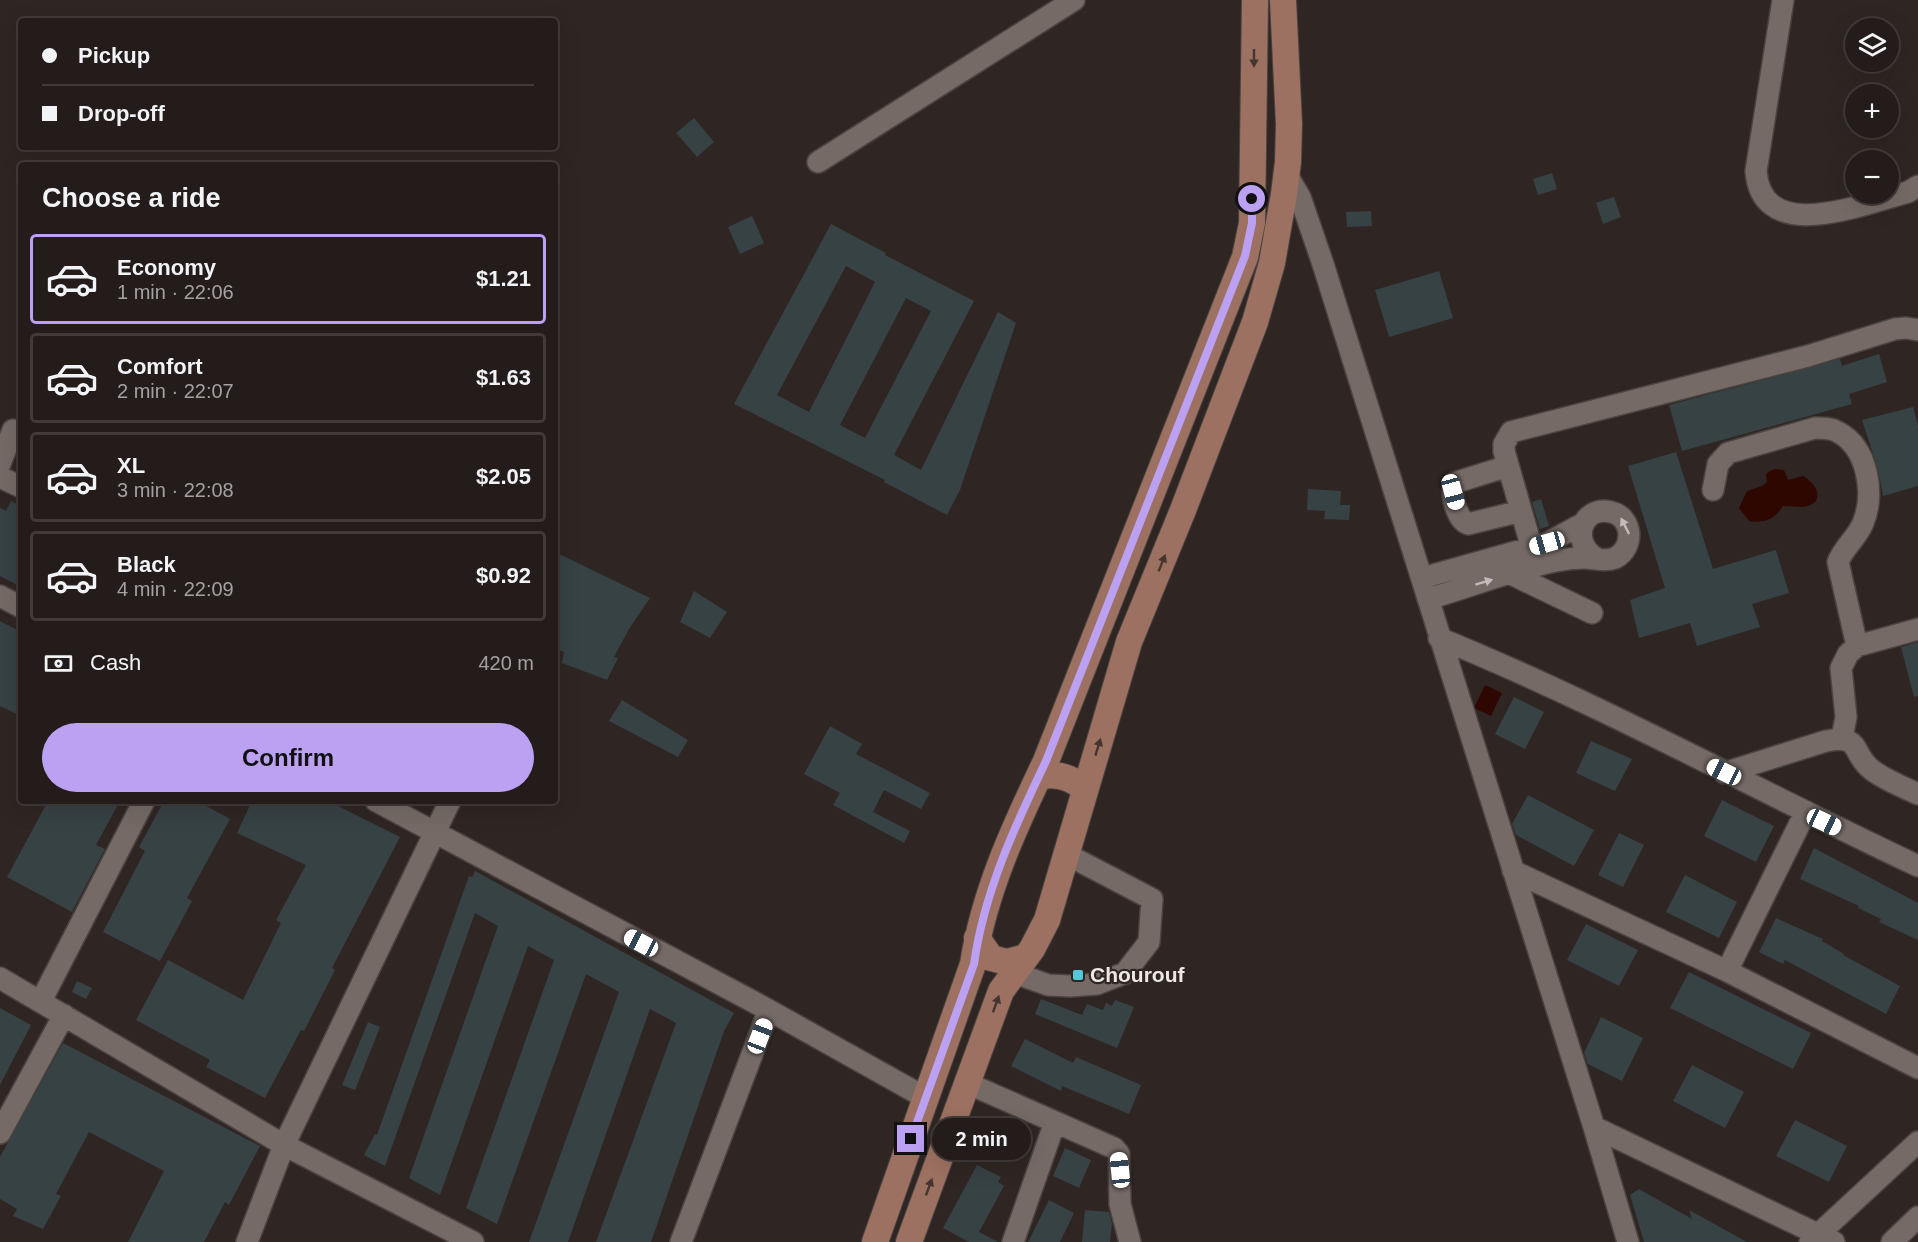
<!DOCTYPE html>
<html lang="en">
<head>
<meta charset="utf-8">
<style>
  body { margin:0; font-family:Helvetica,sans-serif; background:#2b2523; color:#f1f3f6; height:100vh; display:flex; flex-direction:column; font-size:22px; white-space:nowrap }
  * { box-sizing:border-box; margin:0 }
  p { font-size:20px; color:#a3a1a2 }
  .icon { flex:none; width:33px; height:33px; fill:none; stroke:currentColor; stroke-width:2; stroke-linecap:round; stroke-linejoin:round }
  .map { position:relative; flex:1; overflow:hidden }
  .sheet { position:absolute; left:18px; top:162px; width:540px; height:642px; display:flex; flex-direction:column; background:#231c1a; border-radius:6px; box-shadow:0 6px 24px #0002,0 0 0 2px #403a39 }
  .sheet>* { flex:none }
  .guide { position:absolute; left:18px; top:18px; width:540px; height:132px; border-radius:6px; box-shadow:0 6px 24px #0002,0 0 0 2px #403a39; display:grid; align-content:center; height:132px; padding:0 24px; background:#231c1a }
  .buttons { position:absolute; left:1845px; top:18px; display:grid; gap:12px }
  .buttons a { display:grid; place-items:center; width:54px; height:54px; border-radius:50%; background:#231c1a; box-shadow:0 6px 24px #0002,0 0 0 2px #403a39; font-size:30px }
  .end { position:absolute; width:27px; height:27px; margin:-14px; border:8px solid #bca0f2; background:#111; box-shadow:0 0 0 3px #111 }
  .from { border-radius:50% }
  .bubble { position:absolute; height:42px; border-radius:21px; background:#231c1a; box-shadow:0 6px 24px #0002,0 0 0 2px #403a39; font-size:20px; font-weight:700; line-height:42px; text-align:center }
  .car { position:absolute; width:18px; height:36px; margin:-18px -9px; border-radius:8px; box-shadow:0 0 4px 2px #0007; background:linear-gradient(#fff 24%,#345 0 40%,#fff 0 76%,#345 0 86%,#fff 0) }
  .guide b { display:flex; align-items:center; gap:21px; height:57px; font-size:22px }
  .guide b+b { border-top:2px solid #403a39 }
  .guide i { width:15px; height:15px; background:#f1f3f6 }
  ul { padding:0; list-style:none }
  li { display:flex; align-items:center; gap:18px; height:90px; margin:0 12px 9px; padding:0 12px; border:3px solid #403a39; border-radius:6px }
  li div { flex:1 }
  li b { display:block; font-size:22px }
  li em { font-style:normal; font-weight:700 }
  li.selected { border-color:#bca0f2 }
  li>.icon { width:54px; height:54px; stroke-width:1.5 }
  h2 { padding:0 24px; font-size:27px; line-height:72px }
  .pay { display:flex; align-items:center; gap:15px; height:66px; padding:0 24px; font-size:22px }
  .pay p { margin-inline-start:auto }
  .button { display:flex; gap:12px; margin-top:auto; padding:12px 24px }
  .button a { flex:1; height:69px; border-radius:36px; background:#bca0f2; color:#111; font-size:24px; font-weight:700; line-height:69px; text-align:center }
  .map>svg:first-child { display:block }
  .water { fill:#2d0700 }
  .building { fill:#374244; fill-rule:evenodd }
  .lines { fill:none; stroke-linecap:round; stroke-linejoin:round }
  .minor-casing { stroke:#4a4340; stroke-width:24 }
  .major-casing { stroke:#4a4340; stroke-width:28 }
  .minor { stroke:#756a66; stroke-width:21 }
  .major { stroke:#9d7162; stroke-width:26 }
  .oneway { fill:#453530 }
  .oneway2 { fill:#c3bbb9 }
  .route { stroke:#bca0f2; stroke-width:8 }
  .poi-dot { fill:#53cadc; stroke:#2f2623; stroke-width:2 }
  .labels { text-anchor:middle; stroke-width:4.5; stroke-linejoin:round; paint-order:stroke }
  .poi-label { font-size:21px; font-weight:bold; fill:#ede7e5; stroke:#2f2623; text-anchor:start }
</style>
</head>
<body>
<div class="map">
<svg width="1918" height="1242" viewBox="0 0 1918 1242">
  <rect width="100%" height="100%" fill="#2f2623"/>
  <path class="water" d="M1775,469L1784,470L1788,480L1803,476C1818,484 1826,504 1803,507C1796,507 1789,506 1783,506C1775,519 1765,524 1749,521L1739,508L1747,491L1762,486L1767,482L1766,475L1768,472Z
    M1485,685L1502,693L1491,716L1474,708Z"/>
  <path class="building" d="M694,118L714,142L697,157L676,133Z
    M1552,173L1557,189L1538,195L1533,179Z
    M1614,197L1621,217L1603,224L1596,203Z
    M1371,211L1372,226L1347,227L1346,212Z
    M752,216L764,243L740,254L728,227Z
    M831,224L886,253L885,255L974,301L894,455L921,470L998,312L1016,323L960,490L947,515L884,482L885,480L734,404ZM846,266L875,282L809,412L777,395ZM906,298L931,311L865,438L840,425Z
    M1439,271L1453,318L1389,337L1375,290Z
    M1879,354L1887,382L1849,394L1852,404L1682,451L1669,405L1840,359L1842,366Z
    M1913,407L1918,426V486L1883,496L1878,469L1862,420Z
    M1676,452L1713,569L1776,550L1789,593L1752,604L1760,627L1697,646L1690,623L1639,638L1630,600L1665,588L1628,466Z
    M1308,489L1341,491L1340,505H1350L1349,520L1324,519L1325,511L1307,510Z
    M1541,499L1549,526L1540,529L1532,502Z
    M11,501L21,506V587L0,576V508L6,511Z
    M555,552L650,598L629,629L614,657L618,658L607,680L562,663L564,652L555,648Z
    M694,591L727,612L710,638L680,622Z
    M0,621L21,632V716L0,706Z
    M1918,642V696L1914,697L1901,647Z
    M1514,697L1544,712L1525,749L1495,734Z
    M622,700L688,740L678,757L609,721Z
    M830,726L862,744L856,754L930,793L921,809L884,790L873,812L910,831L904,843L833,805L840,793L804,774Z
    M1591,741L1632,759L1615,791L1576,773Z
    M1528,795L1594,830L1574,866L1516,835L1512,824Z
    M1722,800L1774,826L1756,862L1704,836Z
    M48,801H120L96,845L105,849L72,912L7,877Z
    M164,801H197L230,819L187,898L192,901L160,961L103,932L145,851L139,847Z
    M252,801H328L400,837L332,968L335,970L304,1031L301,1030L265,1098L206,1067L210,1060L136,1020L168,960L243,1000L281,923L276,920L306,865L237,833Z
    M1619,833L1644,845L1623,887L1598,875Z
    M1814,848L1918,903V940L1879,922L1881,919L1858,908L1859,906L1800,879Z
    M475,871L734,1013L724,1031L651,1242H596L676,1023L650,1009L568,1242H529L619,992L586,974L497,1224L466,1208L554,960L528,946L440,1195L409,1178L498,926L475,913L385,1166L364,1155L375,1134L377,1135L469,876L472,877Z
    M1685,875L1737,902L1719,938L1666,912Z
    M1776,918L1823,939L1822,941L1844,954L1843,955L1900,986L1886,1014L1785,960L1783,964L1759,952Z
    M1586,924L1638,950L1619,986L1567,960Z
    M1689,972L1811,1033L1793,1069L1670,1008Z
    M77,981L92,988L86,999L72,992Z
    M1041,999L1082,1015L1087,1004L1103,1010L1106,1003L1112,1006L1115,1000L1134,1007L1117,1048L1035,1014Z
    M0,1008L31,1025L0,1085Z
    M1601,1017L1643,1038L1622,1081L1588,1064L1584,1053Z
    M368,1022L380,1027L355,1090L342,1085Z
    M1025,1039L1073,1063L1076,1057L1141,1085L1129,1114L1062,1086L1061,1091L1011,1066Z
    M63,1043L260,1146L229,1205L225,1202L204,1242H128L164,1171L89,1132L56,1194L61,1196L43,1229L13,1216L17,1209L0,1199V1157Z
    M1692,1065L1744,1092L1725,1128L1673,1101Z
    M1000,1118L1024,1130L1010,1158L986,1147Z
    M1795,1120L1847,1146L1829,1182L1776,1156Z
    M1065,1148L1091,1160L1079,1188L1053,1176Z
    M977,1165L1001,1177L998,1182L1004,1186L979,1232L998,1242H969L943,1228Z
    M1639,1189L1692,1219L1689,1210L1747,1242H1644L1630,1195Z
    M1049,1200L1074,1213L1060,1242H1028Z
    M1085,1210L1109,1212L1112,1223L1110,1242H1082Z"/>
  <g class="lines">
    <defs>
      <path id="minor" d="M1783,0L1756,171C1762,247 1865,203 1908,192L1918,186
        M818,162L1074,0
        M1287,175L1300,197L1323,264L1594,1127L1628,1242
        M0,464L13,430
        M1508,466L1454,483C1450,494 1457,520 1468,524L1521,511
        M0,477L21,487
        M1713,490L1718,464L1728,453L1815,428C1823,428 1831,428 1838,432C1868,448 1875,494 1863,523C1857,538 1843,548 1838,562L1857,646
        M1537,566L1504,451V444L1511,432L1808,356L1895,329L1906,328L1918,330
        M1511,574L1592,613
        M1422,578L1547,543L1584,523
        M0,596L21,607
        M1428,599C1469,587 1515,569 1556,561C1565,559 1575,558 1584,558C1594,558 1605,562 1615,558C1635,548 1633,517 1611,512C1581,505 1570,543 1596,558
        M1439,638C1603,705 1758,791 1918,866
        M1842,738L1846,717L1841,668L1848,654L1857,646L1918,629
        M1724,773L1826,741C1863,734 1850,753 1872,770C1885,780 1903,787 1918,794
        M376,801L765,1008L926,1098
        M1513,871L1727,971L1918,1068
        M1727,971L1805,813
        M1015,973L1048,985L1070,986L1097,984L1125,973L1149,942L1152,899L1066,854
        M0,978L284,1145L473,1242
        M41,1001L144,801
        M967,1083L1114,1148L1119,1154L1120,1204L1130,1242
        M1594,1127L1834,1242
        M0,1133L64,1015
        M247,1242L284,1145L450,801
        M681,1242L767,1015L765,1008
        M1013,1242L1055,1122
        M1810,1242L1918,1142
        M1892,1242L1918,1217"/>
      <path id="major" d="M1039,777C1056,772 1072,778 1085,789
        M977,938L991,958L1007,962L1026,957
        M875,1242L973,964C984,892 1015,826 1046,761L1245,257L1252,223L1255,0
        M909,1242L1001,991L1032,949L1047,920L1129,642L1183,510L1255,322L1272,263L1284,194L1288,162L1289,124L1283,0"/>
    </defs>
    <use href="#minor" class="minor-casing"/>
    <use href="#major" class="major-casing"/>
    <use href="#minor" class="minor"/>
    <use href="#major" class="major"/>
  </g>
  <defs><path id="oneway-solid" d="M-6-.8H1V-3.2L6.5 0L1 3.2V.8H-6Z" transform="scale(1.5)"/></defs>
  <g class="oneway">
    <use href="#oneway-solid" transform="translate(1254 58) rotate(90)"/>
    <use href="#oneway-solid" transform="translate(1162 563) rotate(-68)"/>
    <use href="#oneway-solid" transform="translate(1098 747) rotate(-73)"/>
    <use href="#oneway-solid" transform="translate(996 1004) rotate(-70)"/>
    <use href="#oneway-solid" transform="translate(929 1187) rotate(-70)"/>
  </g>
  <g class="oneway2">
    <use href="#oneway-solid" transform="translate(1625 526) rotate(-117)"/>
    <use href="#oneway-solid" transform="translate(1484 582) rotate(-17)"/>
  </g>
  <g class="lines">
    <path class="route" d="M911,1139L974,964C984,892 1015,826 1046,761L1245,256L1252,223V199"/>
  </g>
  <rect class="poi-dot" x="1072" y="969" width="12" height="12" rx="3"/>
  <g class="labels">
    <g class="poi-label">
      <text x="1090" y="982">Chourouf</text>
    </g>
  </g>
</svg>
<div class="buttons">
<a><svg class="icon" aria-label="layers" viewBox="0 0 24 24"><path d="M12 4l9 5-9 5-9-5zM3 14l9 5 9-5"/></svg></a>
<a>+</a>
<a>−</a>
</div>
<i class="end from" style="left:1252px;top:199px"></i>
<i class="end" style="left:911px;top:1139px"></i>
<div class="bubble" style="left:932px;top:1118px;width:99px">2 min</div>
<i class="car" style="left:1453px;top:492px;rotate:165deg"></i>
<i class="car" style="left:1547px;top:543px;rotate:254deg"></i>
<i class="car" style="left:1724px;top:772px;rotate:296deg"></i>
<i class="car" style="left:1824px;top:822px;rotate:115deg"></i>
<i class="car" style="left:641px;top:943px;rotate:298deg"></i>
<i class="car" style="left:760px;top:1036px;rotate:21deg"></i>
<i class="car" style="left:1120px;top:1170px;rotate:354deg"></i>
<div class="guide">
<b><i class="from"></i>Pickup</b>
<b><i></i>Drop-off</b>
</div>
<section class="sheet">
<h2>Choose a ride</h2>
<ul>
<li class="selected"><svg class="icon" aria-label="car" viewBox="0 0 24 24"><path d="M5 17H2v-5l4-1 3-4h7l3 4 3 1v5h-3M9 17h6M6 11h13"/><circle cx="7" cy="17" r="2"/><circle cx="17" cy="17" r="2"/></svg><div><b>Economy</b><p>1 min · 22:06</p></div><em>$1.21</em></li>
<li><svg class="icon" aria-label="car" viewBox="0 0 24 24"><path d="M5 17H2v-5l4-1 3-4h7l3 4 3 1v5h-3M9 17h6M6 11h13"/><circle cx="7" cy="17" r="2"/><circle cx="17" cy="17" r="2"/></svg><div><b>Comfort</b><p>2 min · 22:07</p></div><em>$1.63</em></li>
<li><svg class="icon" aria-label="car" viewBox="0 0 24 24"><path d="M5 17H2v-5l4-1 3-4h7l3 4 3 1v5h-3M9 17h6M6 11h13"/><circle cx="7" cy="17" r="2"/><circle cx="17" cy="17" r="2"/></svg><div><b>XL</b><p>3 min · 22:08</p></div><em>$2.05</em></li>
<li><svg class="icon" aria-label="car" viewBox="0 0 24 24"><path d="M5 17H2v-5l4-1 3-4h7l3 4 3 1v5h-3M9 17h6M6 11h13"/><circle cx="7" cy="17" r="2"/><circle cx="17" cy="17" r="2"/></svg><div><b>Black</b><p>4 min · 22:09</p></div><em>$0.92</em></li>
</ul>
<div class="pay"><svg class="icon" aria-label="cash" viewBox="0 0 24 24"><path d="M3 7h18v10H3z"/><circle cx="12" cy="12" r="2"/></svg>Cash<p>420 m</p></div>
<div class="button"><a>Confirm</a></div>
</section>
</div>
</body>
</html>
